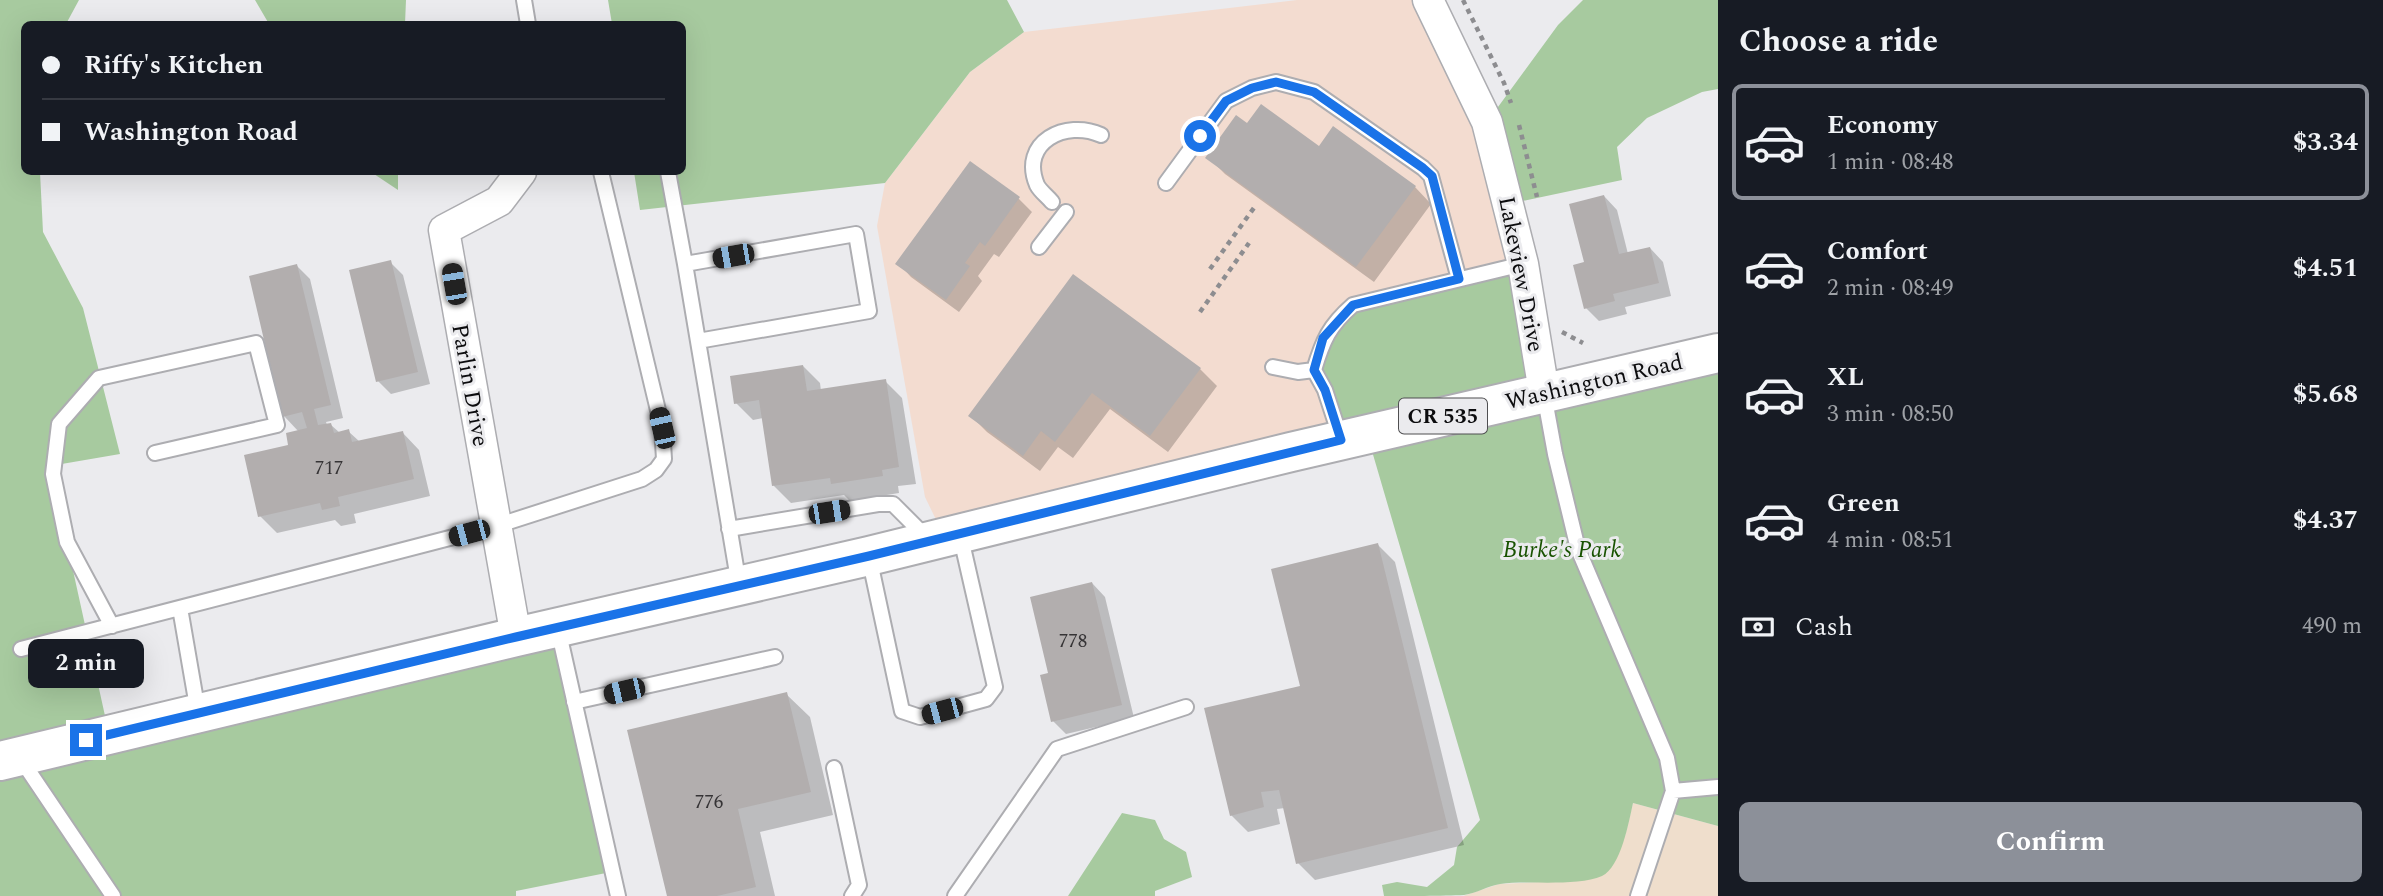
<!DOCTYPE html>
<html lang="en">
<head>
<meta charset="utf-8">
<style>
  body { margin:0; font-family:Spectral,serif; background:#242831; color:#f1f3f6; height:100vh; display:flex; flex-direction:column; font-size:26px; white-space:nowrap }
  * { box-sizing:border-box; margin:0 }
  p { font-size:23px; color:#9ea1a6 }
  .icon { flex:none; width:38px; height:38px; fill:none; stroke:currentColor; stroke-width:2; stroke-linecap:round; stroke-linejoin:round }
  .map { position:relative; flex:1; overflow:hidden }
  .details { display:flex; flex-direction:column; background:#171b24; width:665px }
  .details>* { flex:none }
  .hud { position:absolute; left:21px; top:21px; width:665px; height:154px; border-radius:10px; box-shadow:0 7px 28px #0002; display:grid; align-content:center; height:154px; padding:0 21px; background:#171b24 }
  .end { position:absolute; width:32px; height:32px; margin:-16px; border:9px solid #1a73e8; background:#fff; box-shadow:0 0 0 4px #fff }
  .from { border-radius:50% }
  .bubble { position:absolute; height:49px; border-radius:10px; background:#171b24; box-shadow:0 7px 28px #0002; font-size:23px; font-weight:700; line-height:49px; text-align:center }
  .car { position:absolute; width:21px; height:42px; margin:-21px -10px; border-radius:9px; box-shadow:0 0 5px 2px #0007; background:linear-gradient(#222 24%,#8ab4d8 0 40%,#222 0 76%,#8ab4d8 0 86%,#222 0) }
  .hud b { display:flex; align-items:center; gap:24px; height:66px; font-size:26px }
  .hud b+b { border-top:2px solid #363941 }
  .hud i { width:18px; height:18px; background:#f1f3f6 }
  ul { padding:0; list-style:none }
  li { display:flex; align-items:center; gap:21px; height:116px; margin:0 14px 10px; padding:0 7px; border:4px solid transparent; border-radius:10px }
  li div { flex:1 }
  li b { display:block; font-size:26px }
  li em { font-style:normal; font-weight:700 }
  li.active { border-color:#8c9099 }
  li>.icon { width:63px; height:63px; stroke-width:1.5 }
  h2 { padding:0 21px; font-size:32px; line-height:84px }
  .pay { display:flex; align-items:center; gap:18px; height:77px; padding:0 21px; font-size:26px }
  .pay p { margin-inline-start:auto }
  .button { display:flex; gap:14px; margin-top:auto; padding:14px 21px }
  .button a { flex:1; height:80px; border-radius:10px; background:#8c9099; color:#fff; font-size:28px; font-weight:700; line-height:80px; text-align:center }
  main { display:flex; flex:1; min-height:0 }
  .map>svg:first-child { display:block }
  .commercial { fill:#f3dcd0 }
  .industrial { fill:#efdecc }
  .green { fill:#a7ca9f }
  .shadow { fill:#0003 }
  .building { fill:#b2aeae }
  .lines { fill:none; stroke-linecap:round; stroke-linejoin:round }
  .lane-casing { stroke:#adadb1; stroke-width:18 }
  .street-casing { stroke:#adadb1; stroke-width:33 }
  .primary-casing { stroke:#adadb1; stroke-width:42 }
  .path { stroke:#8d8d90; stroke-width:4.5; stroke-dasharray:5 5; stroke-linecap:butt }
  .lane { stroke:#fff; stroke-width:14 }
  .street { stroke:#fff; stroke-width:30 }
  .primary { stroke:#fff; stroke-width:38 }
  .route { stroke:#1a73e8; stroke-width:9 }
  .labels { text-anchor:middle; stroke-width:6; stroke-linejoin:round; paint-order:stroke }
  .number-label { font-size:19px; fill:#363436 }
  .shield { fill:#ebebee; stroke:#4f4f51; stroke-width:2 }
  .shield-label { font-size:21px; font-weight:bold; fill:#0c0c0e }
  .street-label { font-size:23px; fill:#0c0c0e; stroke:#ebebee }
  .park-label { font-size:23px; font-style:italic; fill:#185201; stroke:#ebebee }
</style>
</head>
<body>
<main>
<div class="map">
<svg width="1718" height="896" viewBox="0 0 1718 896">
  <rect width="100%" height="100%" fill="#ebebee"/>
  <path class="commercial" d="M1297,0H1427L1487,122L1544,392L944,536L925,497L877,226L885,183L970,72L1024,32Z"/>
  <path class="industrial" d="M1633,803L1718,826V896H1463L1499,884L1578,880L1625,836Z"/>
  <path class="green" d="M0,0H79L66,24H24V172H40L43,232L83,308L120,454L50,466L109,734L557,628L606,873L516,891V896H0Z
    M255,0H406L405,24H269Z
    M608,0H1007L1024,32L970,72L885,183L640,210L634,172H682V24H612Z
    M1583,0H1718V89L1702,92L1647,118L1617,147L1622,180L1508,204L1487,122L1558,25Z
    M371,172H398V190Z
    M1523,264L1544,392L1718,353V826L1633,803C1629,821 1621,867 1602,876C1577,887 1529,880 1500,884C1488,886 1477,893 1464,895C1443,896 1407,896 1384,896L1382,885L1397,882L1427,887L1454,865L1457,847L1480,820L1367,434L1341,440L1314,370L1343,313Z
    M1122,813L1155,820L1164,839L1186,852L1192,877L1155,891V896H1068Z"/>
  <path class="shadow" d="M1248,126L1320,148L1415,187L1431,204L1374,282L1225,174L1208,157Z
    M970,164L1019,199L1032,212L999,257L994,254L978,276L982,281L959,312L911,277L898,263Z
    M1604,196L1617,210L1628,254L1650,248L1663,262L1671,296L1625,307L1627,314L1599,321L1586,308V263Z
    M390,262L403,275L430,384L391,394L378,381Z
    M297,266L310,279L343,418L326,422L327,425H331L340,433L348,431L360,442L402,432L419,450L430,496L354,514L356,523L341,526L335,520L277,533L260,516L290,446L299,432L284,416Z
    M803,366L820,383L821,391L885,381L902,398L916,484L898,486L899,493L850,501L844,495L791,503L774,486L763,418L753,420L736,403Z
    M1200,369L1217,386L1168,452L1110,409L1073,458L1058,447L1040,471L987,432L970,415Z
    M1378,545L1395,562L1464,845L1315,880L1298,863L1285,808L1277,809L1280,824L1248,832L1231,815Z
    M1092,583L1105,597L1134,718L1066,734L1053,721L1051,674Z
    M786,694L810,717L833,815L760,832L775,896H668Z"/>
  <path class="building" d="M1261,104L1319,146L1333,126L1416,186L1356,267L1205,158L1236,115L1247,123Z
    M970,161L1020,197L985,246L980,242L965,263L970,266L946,300L895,264Z
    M1604,195L1619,254L1650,247L1659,283L1613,294L1615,301L1584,309L1573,265L1584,262L1569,204Z
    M391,260L418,372L376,382L349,270Z
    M297,264L331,405L314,409L318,425L331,423L334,433L349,429L352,442L403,431L414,479L338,497L340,506L322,510L320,503L258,517L244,455L288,445L286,433L307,428L302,412L282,417L249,276Z
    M1073,274L1201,368L1150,436L1092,393L1055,442L1041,431L1023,456L968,416Z
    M803,365L807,391L886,379L899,467L882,470L883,476L831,484L830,478L772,486L759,400L734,404L730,376Z
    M1378,543L1448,828L1296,864L1279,790L1261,792L1264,807L1230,816L1204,708L1300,686L1271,569Z
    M1092,582L1122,705L1051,722L1040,675L1048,673L1030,597Z
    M787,692L811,792L738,809L756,887L717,896H667L627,730Z"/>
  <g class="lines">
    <defs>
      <path id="lane" d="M524,0L528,24
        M668,172L685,264
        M1166,183L1226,101L1252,88L1276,82L1314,92L1423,168L1431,176L1459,279
        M1052,202C1047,196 1040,191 1037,185C1019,142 1066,119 1101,135
        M1039,247L1066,212
        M698,341L869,311L856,234L685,264L739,585
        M1273,367L1298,372L1314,370
        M1544,394L1555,454L1578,549L1667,758L1673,791L1718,787
        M1341,439L1325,390L1314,370C1323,340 1329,326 1353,305L1523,264
        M729,529L878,504H893L926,537
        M869,557L902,711L920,717L986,699L995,687L960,534
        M180,608L198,712
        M112,626L67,542L53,474L59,424L99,378L256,343L277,425L155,453
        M558,629L618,896
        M21,649L496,526L642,479L656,470L664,459L662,427L601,172
        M574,702L775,657
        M20,758L113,896
        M834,768L859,885L852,896
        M955,896L1057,749L1186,707
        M1638,896L1673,791"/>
      <path id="street" d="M1428,0L1487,122L1523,264L1544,392
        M516,637L444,230L499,201L521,172"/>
      <path id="primary" d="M0,761L516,637L869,556L1291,452L1718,353"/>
    </defs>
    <use href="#lane" class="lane-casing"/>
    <use href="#street" class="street-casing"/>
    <use href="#primary" class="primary-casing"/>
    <path class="path" d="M1463,0L1504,83L1511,103
      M1519,125L1537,197
      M1210,269L1256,205
      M1200,312L1249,243
      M1562,332L1583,343"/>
    <use href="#lane" class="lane"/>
    <use href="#street" class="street"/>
    <use href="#primary" class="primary"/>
  </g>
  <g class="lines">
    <path class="route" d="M86,740L516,637L869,556L1341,440L1325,390L1314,370L1323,338L1353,305L1459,279L1432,176L1423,168L1314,92L1276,82L1252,88L1226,101L1200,136"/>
  </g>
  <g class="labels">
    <g class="number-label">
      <text x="329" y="474">717</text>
      <text x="1073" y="647">778</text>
      <text x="709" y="808">776</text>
    </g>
    <rect class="shield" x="1399" y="398.5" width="88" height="35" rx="5"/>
    <g class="shield-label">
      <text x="1443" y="423">CR 535</text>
    </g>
    <g class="street-label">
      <text transform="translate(1522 274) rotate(79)" y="8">Lakeview Drive</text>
      <text transform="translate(1594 381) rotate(-13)" y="8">Washington Road</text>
      <text transform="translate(471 385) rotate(80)" y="8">Parlin Drive</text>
    </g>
    <g class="park-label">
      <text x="1562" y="557">Burke's Park</text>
    </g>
  </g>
</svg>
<i class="end from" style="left:1200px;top:136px"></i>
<i class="end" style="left:86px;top:740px"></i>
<div class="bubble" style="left:28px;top:639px;width:116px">2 min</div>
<i class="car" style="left:733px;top:256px;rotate:260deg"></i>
<i class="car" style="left:454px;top:284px;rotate:350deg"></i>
<i class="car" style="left:662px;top:428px;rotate:347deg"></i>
<i class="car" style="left:829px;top:512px;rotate:81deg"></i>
<i class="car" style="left:469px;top:533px;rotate:255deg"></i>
<i class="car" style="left:624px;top:691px;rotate:257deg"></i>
<i class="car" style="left:942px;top:711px;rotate:255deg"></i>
<div class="hud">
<b><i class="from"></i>Riffy's Kitchen</b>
<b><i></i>Washington Road</b>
</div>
</div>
<section class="details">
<h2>Choose a ride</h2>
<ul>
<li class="active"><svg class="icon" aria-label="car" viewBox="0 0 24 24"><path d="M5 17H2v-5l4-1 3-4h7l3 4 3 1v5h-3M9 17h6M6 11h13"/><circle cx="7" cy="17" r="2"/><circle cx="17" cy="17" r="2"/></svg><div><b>Economy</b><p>1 min · 08:48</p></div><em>$3.34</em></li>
<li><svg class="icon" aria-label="car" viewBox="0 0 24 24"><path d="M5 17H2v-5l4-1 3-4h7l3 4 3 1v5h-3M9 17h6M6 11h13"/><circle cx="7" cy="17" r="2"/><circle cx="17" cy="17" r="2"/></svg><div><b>Comfort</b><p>2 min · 08:49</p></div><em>$4.51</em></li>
<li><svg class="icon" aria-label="car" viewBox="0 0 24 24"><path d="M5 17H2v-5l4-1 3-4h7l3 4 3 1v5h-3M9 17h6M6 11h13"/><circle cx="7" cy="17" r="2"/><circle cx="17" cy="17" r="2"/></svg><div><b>XL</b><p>3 min · 08:50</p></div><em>$5.68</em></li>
<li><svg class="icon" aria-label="car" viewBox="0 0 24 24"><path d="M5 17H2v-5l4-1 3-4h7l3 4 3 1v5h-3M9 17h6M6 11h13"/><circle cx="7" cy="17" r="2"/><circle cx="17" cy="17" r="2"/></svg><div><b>Green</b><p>4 min · 08:51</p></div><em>$4.37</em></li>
</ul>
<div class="pay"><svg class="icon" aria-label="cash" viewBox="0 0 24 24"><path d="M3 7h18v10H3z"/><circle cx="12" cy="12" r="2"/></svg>Cash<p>490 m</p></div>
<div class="button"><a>Confirm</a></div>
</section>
</main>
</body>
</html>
